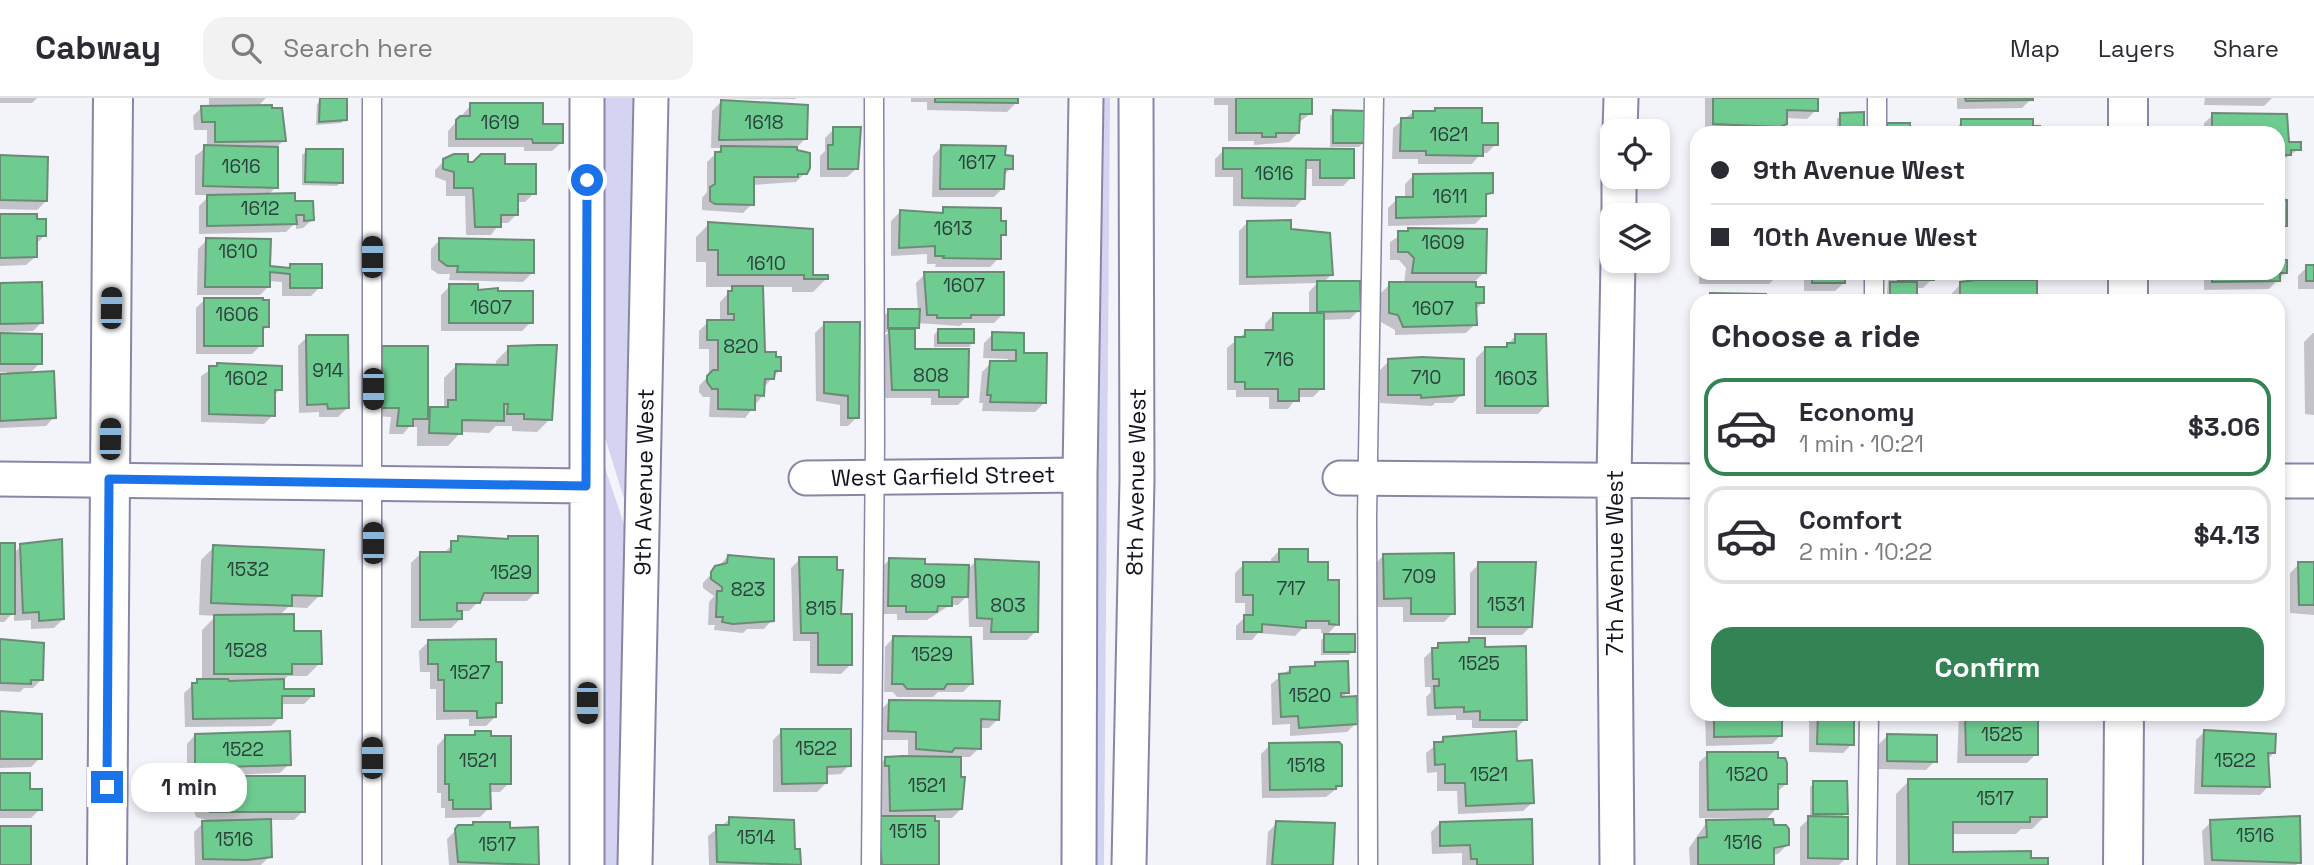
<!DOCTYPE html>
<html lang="en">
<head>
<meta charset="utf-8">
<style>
  body { margin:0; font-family:"Space Grotesk",sans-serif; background:#f2f2f3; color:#2b2b33; height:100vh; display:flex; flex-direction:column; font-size:26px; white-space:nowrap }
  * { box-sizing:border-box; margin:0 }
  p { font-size:23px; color:#7c7c81 }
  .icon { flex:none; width:38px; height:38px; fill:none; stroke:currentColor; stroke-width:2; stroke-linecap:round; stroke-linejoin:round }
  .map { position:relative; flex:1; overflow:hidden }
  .details { position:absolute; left:1690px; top:196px; width:595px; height:427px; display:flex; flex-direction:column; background:#fff; border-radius:21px; box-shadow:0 4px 10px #0003 }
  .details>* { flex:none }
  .guide { position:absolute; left:1690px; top:28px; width:595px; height:154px; border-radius:21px; box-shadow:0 4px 10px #0003; display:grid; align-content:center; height:154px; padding:0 21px; background:#fff }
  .buttons { position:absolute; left:1600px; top:21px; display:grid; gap:14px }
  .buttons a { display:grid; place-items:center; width:70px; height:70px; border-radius:14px; background:#fff; box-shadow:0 4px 10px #0003; font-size:35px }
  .end { position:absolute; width:32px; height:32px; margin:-16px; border:9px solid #1a73e8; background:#fff; box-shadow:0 0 0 4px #fff }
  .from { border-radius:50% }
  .bubble { position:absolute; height:49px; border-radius:21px; background:#fff; box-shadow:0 4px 10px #0003; font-size:23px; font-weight:600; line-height:49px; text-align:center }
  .car { position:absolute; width:21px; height:42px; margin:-21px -10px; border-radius:9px; box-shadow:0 0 5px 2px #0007; background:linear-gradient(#222 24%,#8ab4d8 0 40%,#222 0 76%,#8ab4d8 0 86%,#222 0) }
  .guide b { display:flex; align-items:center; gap:24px; height:66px; font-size:26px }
  .guide b+b { border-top:2px solid #e1e1e2 }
  .guide i { width:18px; height:18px; background:#2b2b33 }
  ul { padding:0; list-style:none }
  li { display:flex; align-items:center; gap:21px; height:98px; margin:0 14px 10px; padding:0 7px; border:4px solid #e1e1e2; border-radius:21px }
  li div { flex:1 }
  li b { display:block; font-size:26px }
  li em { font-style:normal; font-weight:600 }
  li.active { border-color:#338354 }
  li>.icon { width:63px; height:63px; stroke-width:1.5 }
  h2 { padding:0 21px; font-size:32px; line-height:84px }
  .primary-button { display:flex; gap:14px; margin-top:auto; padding:14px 21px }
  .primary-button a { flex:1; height:80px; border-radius:21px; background:#338354; color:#fff; font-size:28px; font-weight:600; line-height:80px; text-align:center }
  header { display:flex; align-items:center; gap:42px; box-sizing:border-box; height:98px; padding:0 35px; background:#fff; border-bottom:2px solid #e1e1e2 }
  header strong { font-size:33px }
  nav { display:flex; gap:38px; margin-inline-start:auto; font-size:24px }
  .search { width:490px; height:63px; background:#f2f2f3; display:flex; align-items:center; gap:18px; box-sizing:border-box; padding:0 24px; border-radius:21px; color:#7c7c81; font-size:26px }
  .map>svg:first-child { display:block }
  .green { fill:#d5d3f2 }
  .shadow { fill:#0003 }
  .building { fill:#6ecc91; stroke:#6c8b75; stroke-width:2 }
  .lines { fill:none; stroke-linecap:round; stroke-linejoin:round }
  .service-casing { stroke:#8886a6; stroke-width:21 }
  .minor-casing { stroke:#8886a6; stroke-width:37 }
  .tertiary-casing { stroke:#8886a6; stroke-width:42 }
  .service { stroke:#fff; stroke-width:18 }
  .minor { stroke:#fff; stroke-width:33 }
  .tertiary { stroke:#fff; stroke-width:38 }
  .route { stroke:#1a73e8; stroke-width:9 }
  .labels { text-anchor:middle; stroke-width:5; stroke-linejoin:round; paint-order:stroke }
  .number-label { font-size:19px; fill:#2a413b }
  .street-label { font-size:23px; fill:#13131e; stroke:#fff }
</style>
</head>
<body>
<header>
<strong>Cabway</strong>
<div class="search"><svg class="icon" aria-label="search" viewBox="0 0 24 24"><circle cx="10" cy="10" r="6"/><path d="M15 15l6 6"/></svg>Search here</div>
<nav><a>Map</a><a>Layers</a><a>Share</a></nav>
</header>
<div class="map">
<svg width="2314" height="767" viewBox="0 0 2314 767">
  <rect width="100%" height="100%" fill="#f3f3fa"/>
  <path class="green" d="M601,0H637L631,423L597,314Z
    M1097,0H1110L1104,767H1091Z
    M596,343L628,438L621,767H602Z"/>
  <path class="shadow" d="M0,0H37L32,5H0Z
    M209,0H266L257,9L284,26V42L276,50V89L267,98L293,105L312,122L303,130L296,131V124L286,134L199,136V108L210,97H195V58L207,49V32H194L193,18L202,9H209Z
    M712,0H796L795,1Z
    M911,0H1016V5L1007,14L927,12V4H911Z
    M1214,0H1302L1310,16L1298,25V35L1289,44L1254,47V43H1228V7H1214Z
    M1705,0H1816V12L1807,21L1786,20V26L1776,35L1705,34Z
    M1957,0H2031V1L2022,10L1957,11Z
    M2205,0H2272L2264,8L2204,7Z
    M321,2L345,21L341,25L316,27L317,6Z
    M721,4L805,41L796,50L805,75L796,84L752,87V106L743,115L702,112V100L707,94V64L722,50H711L712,13Z
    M471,7L541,28L561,45L552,53H524V49H448V33Z
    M1436,12L1480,26L1496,46L1487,55H1481L1472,66H1418V61H1392L1393,30L1413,14L1433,15Z
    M1334,14L1363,45L1359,49H1330V18Z
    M1841,17L1863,35H1837V21Z
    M2213,17L2285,18L2287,45L2299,51L2278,65V35H2204V25Z
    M1962,23L2031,29L2038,35H1953Z
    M859,30L856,71L847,79H820V58L825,53V40L834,31Z
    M941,49L1011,70L1003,78V90L994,99H932L933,58Z
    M1224,52L1353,53L1352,79L1343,88H1312V71H1304V100L1295,109L1233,108V79H1215V61Z
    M307,53L341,84L337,88L302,87V57Z
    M0,59L46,103L37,112L0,111Z
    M444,63L504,67L534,95L525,104H517V116L508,125H500L491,137H466L465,98H446V83L435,79V72Z
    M1414,77L1491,94L1484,101V117L1475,126L1388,128V110L1397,101H1405V86Z
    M944,111L1004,136L999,142V160L990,169H935L936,166H927V156L891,158V123L900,114L939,116Z
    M0,118L44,138L35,147V159L26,167L0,168Z
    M1248,124L1289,133L1332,176L1323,185L1359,212L1350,221L1322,222V290L1313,299H1297L1288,311H1269V299H1236V292H1227V250L1246,234H1265V226L1273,217H1309V194L1317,185L1239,187V133Z
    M709,126L811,179L826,181L813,194H792V189H761L763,256L779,273L763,290V297L745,320L709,319L710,299H703L699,294V288L709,277V251H699V233L708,224H720V204L734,189H706V164H696V139Z
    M1409,132L1485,174L1475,183L1482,205L1475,212V226L1466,235L1395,237V232L1381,224V195L1390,186H1404L1406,170L1399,162H1390V144Z
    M207,142L269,170L287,171L290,168L320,189L311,198H282V184L269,183V188L260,197H197L198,151Z
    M440,142L532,175L523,184L449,182L450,176H438L431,171V151Z
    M2279,145V163L2285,174L2269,191L2204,192V177H2194L2278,175Z
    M2307,169H2314V191H2298V178Z
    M1699,175H1778V177L1769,186H1699Z
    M1804,175H1844V185L1835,193H1804Z
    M1889,175H1932V181L1923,190H1915L1913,203H1886Z
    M1960,175H2014L2013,176Z
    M925,176L1003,216L994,225H963L960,228L918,225L913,234V252L967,298L958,307H931V300H884L881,241L889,234H885V217L889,213H918L916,185Z
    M1961,186L2035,203H1952V195Z
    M0,187L42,224L33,233L0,234Z
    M450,188L531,224L522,233H441V197Z
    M205,201L267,228L261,235V247L252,256H196V210Z
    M824,226L857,319L848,328H840V307L816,303L815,235Z
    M938,232L973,244L969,249H934V237Z
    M2313,235H2314V317L2305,316L2304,244Z
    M993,236H1022V256L1044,305L1035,314L982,313L983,305H979L982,274L991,265H1008V261L983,260L984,245Z
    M0,237L40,265L29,276L54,319L46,328L0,330V278L7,277V274H0Z
    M1516,237L1546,307L1538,316H1476V260L1485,251H1504Z
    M307,239L347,310L338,319H319V314L299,315L298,248Z
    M383,250L426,315L430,311L444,308V280L457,267L496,268V263L509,250L550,321L537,334L512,333V328H496L489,335L461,334L448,348H417V329H409L403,336H389L391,319L373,318L374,259Z
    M1389,263L1462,296L1453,305H1435L1432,308L1380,305V272Z
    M218,267L280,291L273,299V317L264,326L201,324V278Z
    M2278,268H2280L2278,307Z
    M1698,278V321H1694L1695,281Z
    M459,440L506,442L508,440L536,494L527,503H479L469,513H460V521L451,530H411V465L420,456H443Z
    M0,447L14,455L21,448L63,521L54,530L31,531V522L14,523V514L4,524H0Z
    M214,449L320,497L307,510L288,509L279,518L320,565L307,578H288L282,583V592L313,597L304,606H280V619L271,628L185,629L184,595L198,582H202V532L216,518L199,517L201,462Z
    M1280,452L1306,466L1327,484L1337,526L1326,538L1353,553L1349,557H1321V542L1328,535H1321V531H1302L1295,538L1258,535L1252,542H1236V528L1245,519V505H1235V475L1244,466H1271V461Z
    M1384,457L1453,515L1444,524H1403V509H1376L1375,466Z
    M728,458L772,522L764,531H747L743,535L714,532L715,527H708L709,504L714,498L703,490V485Z
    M800,461L840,518L850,567L841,576L810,575V543H793L791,470Z
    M889,462L967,472L976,463L1036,533L1027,542H983V529H969L968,497L958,507H950L927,522H897V516H880V471Z
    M2314,465V517L2290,515V475L2299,466Z
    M1479,466L1531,528L1522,537H1470V475Z
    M1698,490V509H1693V494Z
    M1698,525V573H1692V530Z
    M893,540L971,586L963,594H938L933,599H897L893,594H884L885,549Z
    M1470,541L1484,550L1525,621L1517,630H1472V622H1456V617L1427,618L1426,599L1431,594L1430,589H1425L1424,560L1439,546H1465Z
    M0,542L29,543L42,581L33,590H24L20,594L0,593Z
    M428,544L495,566L500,604L494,610L495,619L486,628H469V621L436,622V591H430V574H420L419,553Z
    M1315,566L1348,594L1341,601L1356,625L1347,634L1290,638V626L1272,627L1271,586L1290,571L1311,570Z
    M889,604L998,621L989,630H979V650L970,659H959L961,711L952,720H933L937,767H873L882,720L880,676L876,669L885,661H908V642H880V612Z
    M0,616L40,660L31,669L0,670Z
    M1705,616H1780L1781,637L1772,646L1706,648Z
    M1813,616H1852V646L1843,655L1809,654V619Z
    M1959,616H2036V656L2027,665H1957Z
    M782,633L849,667L841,676L826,677V685L817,694H773V642Z
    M2205,633L2274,655L2266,663L2268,689L2260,697L2194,696L2196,642Z
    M476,635L509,685L500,694H489V710L480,719L445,720V710H441V695H437V648L445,639H472Z
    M195,637L289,666L280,675L232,677V680L303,713L294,722H269L270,758L261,767H195L194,734L206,722L196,719L191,704L195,692L213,677L187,678V646Z
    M1887,638L1935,663L1926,672L1878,671V647Z
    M1443,641L1515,664L1532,705L1523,713L1458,716L1457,693H1437V674L1427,675L1426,655Z
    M1270,647L1341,687L1326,699L1262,700L1261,656Z
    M1708,656L1776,662L1786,686L1776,695V711L1767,720H1699V664Z
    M0,677L29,693L40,711L31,720H0Z
    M1909,683L2045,718L2032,731H2021L2016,736H1951V756L2029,762L2047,767H1896V696Z
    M1814,685L1846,715L1841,720L1846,760L1839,767H1800V729L1810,720V689Z
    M730,721L799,752V767H709L708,738Z
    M1707,724L1772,729L1787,747L1778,756L1772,757L1773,767H1690L1689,750Z
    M2211,724L2299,764L2296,767H2204L2202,733Z
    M1277,725L1332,767H1266L1268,734Z
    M1440,725L1531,767H1462V755L1432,756L1431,734Z
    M474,726L508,731H537V767H449L447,741L459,729H470Z"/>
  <path class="building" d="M320,0H347V22L319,24Z
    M935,0H1018V5L935,4Z
    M1236,0H1312V16H1300L1299,35H1276V39H1262V35H1236Z
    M1713,0H1818V13L1787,12V26L1780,29L1713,26Z
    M1965,0H2033V2L1966,3Z
    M721,2L808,7L807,41L719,42Z
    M470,5H543V26H563V45H533L532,41H456V22L460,18H470Z
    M272,7V10H282L286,43L215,44V24H202L201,8Z
    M1435,10H1482V25H1498V47H1483V58L1426,57V53H1400L1401,20H1413V13H1435Z
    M1333,12L1365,13L1364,45H1333Z
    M1864,14V35H1840V15Z
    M2212,15L2287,16L2289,44H2301V52H2291V57H2278V35H2212Z
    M1961,21H2033V28H2040V35H1961Z
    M1887,25H1910V35H1887Z
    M833,29H861L858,71H828V47H833Z
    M204,47L278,49V90L203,88Z
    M941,47L1006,48L1005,57L1013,58V71H1005L1004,91H940Z
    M721,48L797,49V52L810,55V70L807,76H798V79H754V107L715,106L710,103V89L715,86V54H721Z
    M1223,50L1354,51V80H1320V62H1306L1305,101L1242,100V71H1223Z
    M306,51H343V85L305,84Z
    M454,56H468V64H473L481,56H505V66H536V96H518V117H501V129H475L473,90H454V74L443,71V61Z
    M0,57L48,59L47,103L0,102Z
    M1493,75V95L1486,96V118L1396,120V99H1413V76Z
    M295,95V103H313L314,122L304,123V117H296L297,126L207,128V97Z
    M2278,102H2287V128H2278Z
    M943,109L1001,110V123H1006V137H1001V161L943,160L944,158H935V148L899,150L900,112L943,115Z
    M0,116H37V121H46V138H37V159L0,160Z
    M1291,122V131L1330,135L1333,177L1247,179V123Z
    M708,124L813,131V177H828V181H804V177H718V152H708Z
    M1408,130L1487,131L1486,175H1412L1414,160L1408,154H1398V133H1408Z
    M206,140L271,141L270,168L290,170V166H322V190H290V176L270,174V189H205Z
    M439,140L534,142V175L457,174L458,168H447L439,162Z
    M2278,143L2281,162H2287V175H2280V183L2212,184V175H2278Z
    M2306,167H2314V183H2306Z
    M924,174H1004V217H971V220H937V217H927Z
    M1707,175H1780V178H1707Z
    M1812,175H1845V185H1812Z
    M1898,175H1934V182H1898Z
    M1976,182H2037V203H1960V184Z
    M1317,183H1360L1361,213L1317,214Z
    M42,184L43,225L0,226V185Z
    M1389,184H1476V189H1484V205H1476L1477,227L1403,229L1398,217L1389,215Z
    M1890,184H1917V201H1890Z
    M449,186H478V192L498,190V193H533V225H449Z
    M732,188H763L765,254H776V259H781V273H775L774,281H765L764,298L755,297V312L718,311V291H712L707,284V278L713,272H718V242H707V222H734V216H728V193H732Z
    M1710,195L1766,196V203H1710Z
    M204,200H263V202H269V229H263V248H204Z
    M2278,207L2283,221L2280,253H2278Z
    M888,211H920L919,230H888Z
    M1273,215H1324V291H1299V303H1278V291H1245V284H1235V239H1245V232H1273Z
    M824,224H860L859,320H848V298L824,295Z
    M889,231H915V251H969L968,299H939V292H892Z
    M938,231H974V245H938Z
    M992,234L1024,235V255H1047L1046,305L990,304L991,297H987L990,263H1016V252H992Z
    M0,235L42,236V266H0Z
    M1515,236H1546L1548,308H1485V249H1507V245H1515Z
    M306,237H348L349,310L328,311L327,306L307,307Z
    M539,247H557L552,322L524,321V316H507L508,306H504V323L462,322V336L429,335L430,309H448V302H456V266L508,267V248Z
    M382,248H428V321H413V328H397L399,310H381Z
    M1422,259L1464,261V297L1421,300V297H1388V261Z
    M217,265L282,268V292H275V318L209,316V268H217Z
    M54,273L56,320L0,323V276Z
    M458,438L508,441V438H538V495H484L480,505H457V513H462V521L420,522V454H451V443H458Z
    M62,441L64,521L39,523V514L23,515L20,446Z
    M0,445H15V516H0Z
    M213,447L324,452L322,498L292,497V508L211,505Z
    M1279,451H1308V464H1328V482H1339V527L1329,526V523H1306V530L1262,526V534H1244V517H1253V497H1243V464H1279Z
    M1454,455L1455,516H1411V500L1384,501L1383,456Z
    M728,457L774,461V523L733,526L722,524L723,519H716L717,493H722V489L711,481V474L715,468L727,465Z
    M799,459H837V472H843L841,516H852V567H818V535H801Z
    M889,460L925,461V466L969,467L968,499H952V508H938L937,514H906V508H888Z
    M975,461L1039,464L1038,534H991L992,521L977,520Z
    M1478,464H1536L1532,529H1478Z
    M2298,464H2314V507H2299Z
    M294,516V533H321L322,566H292V576H214V517Z
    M1324,536H1355V554H1324Z
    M893,538L971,539L973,586H947L944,591H907L903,586H892Z
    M1469,540H1485V549L1526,548L1527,622H1480V613L1464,614V609L1435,610L1434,588H1439V581H1433L1432,550H1438V545L1469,544Z
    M0,541L44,545L43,582H31V586L0,585Z
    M496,541V564H502V605H496V619L477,620V613H444V582H438V566H428V542Z
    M1348,563L1349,595H1341V599L1357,598L1358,626L1299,630L1298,618L1281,619L1279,576L1290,575V569L1315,568V564Z
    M197,581H228L229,583L284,581V591H314V598H282V620L193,621L192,585H197Z
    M889,602L1000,603L999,622L981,621V651L955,650L952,654L916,651V634L888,633Z
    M0,613L42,616V661H0Z
    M1714,616H1782V638L1714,639Z
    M1818,616H1854V647L1817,646Z
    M1965,616H2038V657H1966Z
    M781,631H851V668L827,669V685L782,686Z
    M2204,632L2276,636L2275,655H2268L2270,689L2202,688Z
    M290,633L291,667L195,670V636Z
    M475,633H491V638H511V686H490L491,711H453V702H449V686H445V637H475Z
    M1516,633L1517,663L1532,662L1534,705L1466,708L1465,685H1445V666L1435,667L1434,644H1443V639Z
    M1887,636L1937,637V664L1887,663Z
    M1339,644L1342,647V688H1336V691L1270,692L1269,645Z
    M1707,654H1778V660H1785L1787,665V686H1778V711L1708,712Z
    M903,658L961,659V679H965L962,711L890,713L889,668H885V659Z
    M0,675H30V691H42V712H0Z
    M210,678H305V714H210V711H204L200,701L204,681H210Z
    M1908,681H2047V719H2030V724H1953V754L2031,753V760H2048V767H1909Z
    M1813,683H1847L1848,716H1813Z
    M877,718H935V723H939V767H882Z
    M1808,718L1848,719V761L1808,760Z
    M2300,718L2301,765L2212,762L2210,722Z
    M729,719L794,722L795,751H800L801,767L717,764L716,727H729Z
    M271,721L272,759L247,762L203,761L202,723Z
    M1532,721L1533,767H1477V761H1471L1470,747L1440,748V724Z
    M1773,721L1774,727H1786L1789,731V747L1774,750V767H1698V740L1707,739L1706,722Z
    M1276,723L1335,725L1333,767H1272Z
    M473,724H510V730L538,729L539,767L458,764L455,731L458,727H473Z
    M0,728H31V767H0Z"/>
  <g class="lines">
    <defs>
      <path id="service" d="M1877,35V0
        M1874,203V175
        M372,767V0
        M871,767L875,343L874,0
        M1368,767L1367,419L1374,0
        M1867,767L1869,616"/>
      <path id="minor" d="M587,0V767
        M1620,33L1621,0
        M1619,117V79
        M806,380L1080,377
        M1340,380L1698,383
        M0,381L586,388
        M2278,383H2314
        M635,767L651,0
        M1079,767L1080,377L1086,0
        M1129,767L1137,382L1136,0
        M1617,767L1614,382L1618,163"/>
      <path id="tertiary" d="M2128,35V0
        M2128,203V175
        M107,767L113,0
        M2123,767L2124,616"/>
    </defs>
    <use href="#service" class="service-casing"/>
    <use href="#minor" class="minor-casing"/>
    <use href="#tertiary" class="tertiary-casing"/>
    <use href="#service" class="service"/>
    <use href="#minor" class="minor"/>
    <use href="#tertiary" class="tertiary"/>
  </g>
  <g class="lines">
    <path class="route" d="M107,689L109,381L586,388L587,82"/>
  </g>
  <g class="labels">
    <g class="number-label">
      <text x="500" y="31">1619</text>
      <text x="764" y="31">1618</text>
      <text x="1449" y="43">1621</text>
      <text x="977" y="71">1617</text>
      <text x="241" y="75">1616</text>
      <text x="1274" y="82">1616</text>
      <text x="1450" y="105">1611</text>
      <text x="260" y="117">1612</text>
      <text x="953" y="137">1613</text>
      <text x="1443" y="151">1609</text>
      <text x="238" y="160">1610</text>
      <text x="766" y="172">1610</text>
      <text x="964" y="194">1607</text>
      <text x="491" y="216">1607</text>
      <text x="1433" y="217">1607</text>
      <text x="237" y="223">1606</text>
      <text x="741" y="255">820</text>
      <text x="1279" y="268">716</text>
      <text x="328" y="279">914</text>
      <text x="931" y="284">808</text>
      <text x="1426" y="286">710</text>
      <text x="246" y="287">1602</text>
      <text x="1516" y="287">1603</text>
      <text x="248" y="478">1532</text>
      <text x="511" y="481">1529</text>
      <text x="1419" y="485">709</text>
      <text x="928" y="490">809</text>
      <text x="1291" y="497">717</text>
      <text x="748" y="498">823</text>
      <text x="1506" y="513">1531</text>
      <text x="1008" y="514">803</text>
      <text x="821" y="517">815</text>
      <text x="246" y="559">1528</text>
      <text x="932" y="563">1529</text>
      <text x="1479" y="572">1525</text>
      <text x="470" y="581">1527</text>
      <text x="1310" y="604">1520</text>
      <text x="2002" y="643">1525</text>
      <text x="816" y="657">1522</text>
      <text x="243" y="658">1522</text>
      <text x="478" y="669">1521</text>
      <text x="2235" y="669">1522</text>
      <text x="1306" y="674">1518</text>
      <text x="1489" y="683">1521</text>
      <text x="1747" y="683">1520</text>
      <text x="927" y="694">1521</text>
      <text x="1995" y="707">1517</text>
      <text x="908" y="740">1515</text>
      <text x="2255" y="744">1516</text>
      <text x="756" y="746">1514</text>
      <text x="234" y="748">1516</text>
      <text x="1743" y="751">1516</text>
      <text x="497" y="753">1517</text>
    </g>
    <g class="street-label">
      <text transform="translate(943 378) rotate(-1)" y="8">West Garfield Street</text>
      <text transform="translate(644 384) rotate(-89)" y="8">9th Avenue West</text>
      <text transform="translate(1136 384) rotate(-89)" y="8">8th Avenue West</text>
      <text transform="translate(1615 465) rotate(-90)" y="8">7th Avenue West</text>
    </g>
  </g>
</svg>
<div class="buttons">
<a><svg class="icon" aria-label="locate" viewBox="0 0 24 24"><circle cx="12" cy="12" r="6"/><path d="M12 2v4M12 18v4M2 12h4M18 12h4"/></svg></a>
<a><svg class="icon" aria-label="layers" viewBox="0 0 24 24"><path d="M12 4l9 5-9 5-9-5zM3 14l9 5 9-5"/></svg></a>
</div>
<i class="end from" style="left:587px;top:82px"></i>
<i class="end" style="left:107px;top:689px"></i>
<div class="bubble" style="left:131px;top:665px;width:116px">1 min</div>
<i class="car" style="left:372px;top:159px;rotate:0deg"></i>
<i class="car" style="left:111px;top:210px;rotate:1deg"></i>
<i class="car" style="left:373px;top:291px;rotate:180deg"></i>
<i class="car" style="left:110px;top:341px;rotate:1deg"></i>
<i class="car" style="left:373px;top:445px;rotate:0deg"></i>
<i class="car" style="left:587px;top:605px;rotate:180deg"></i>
<i class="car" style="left:372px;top:660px;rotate:0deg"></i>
<div class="guide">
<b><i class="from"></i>9th Avenue West</b>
<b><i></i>10th Avenue West</b>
</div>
<section class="details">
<h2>Choose a ride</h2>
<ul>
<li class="active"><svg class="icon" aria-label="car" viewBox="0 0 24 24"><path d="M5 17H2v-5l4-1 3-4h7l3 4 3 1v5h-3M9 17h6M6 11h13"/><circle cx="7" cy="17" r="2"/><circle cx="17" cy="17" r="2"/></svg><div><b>Economy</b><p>1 min · 10:21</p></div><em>$3.06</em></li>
<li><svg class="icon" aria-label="car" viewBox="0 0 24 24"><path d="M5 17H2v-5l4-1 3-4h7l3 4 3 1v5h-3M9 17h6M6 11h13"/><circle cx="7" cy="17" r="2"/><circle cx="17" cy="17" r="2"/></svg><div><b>Comfort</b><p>2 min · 10:22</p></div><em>$4.13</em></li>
</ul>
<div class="primary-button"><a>Confirm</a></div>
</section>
</div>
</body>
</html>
